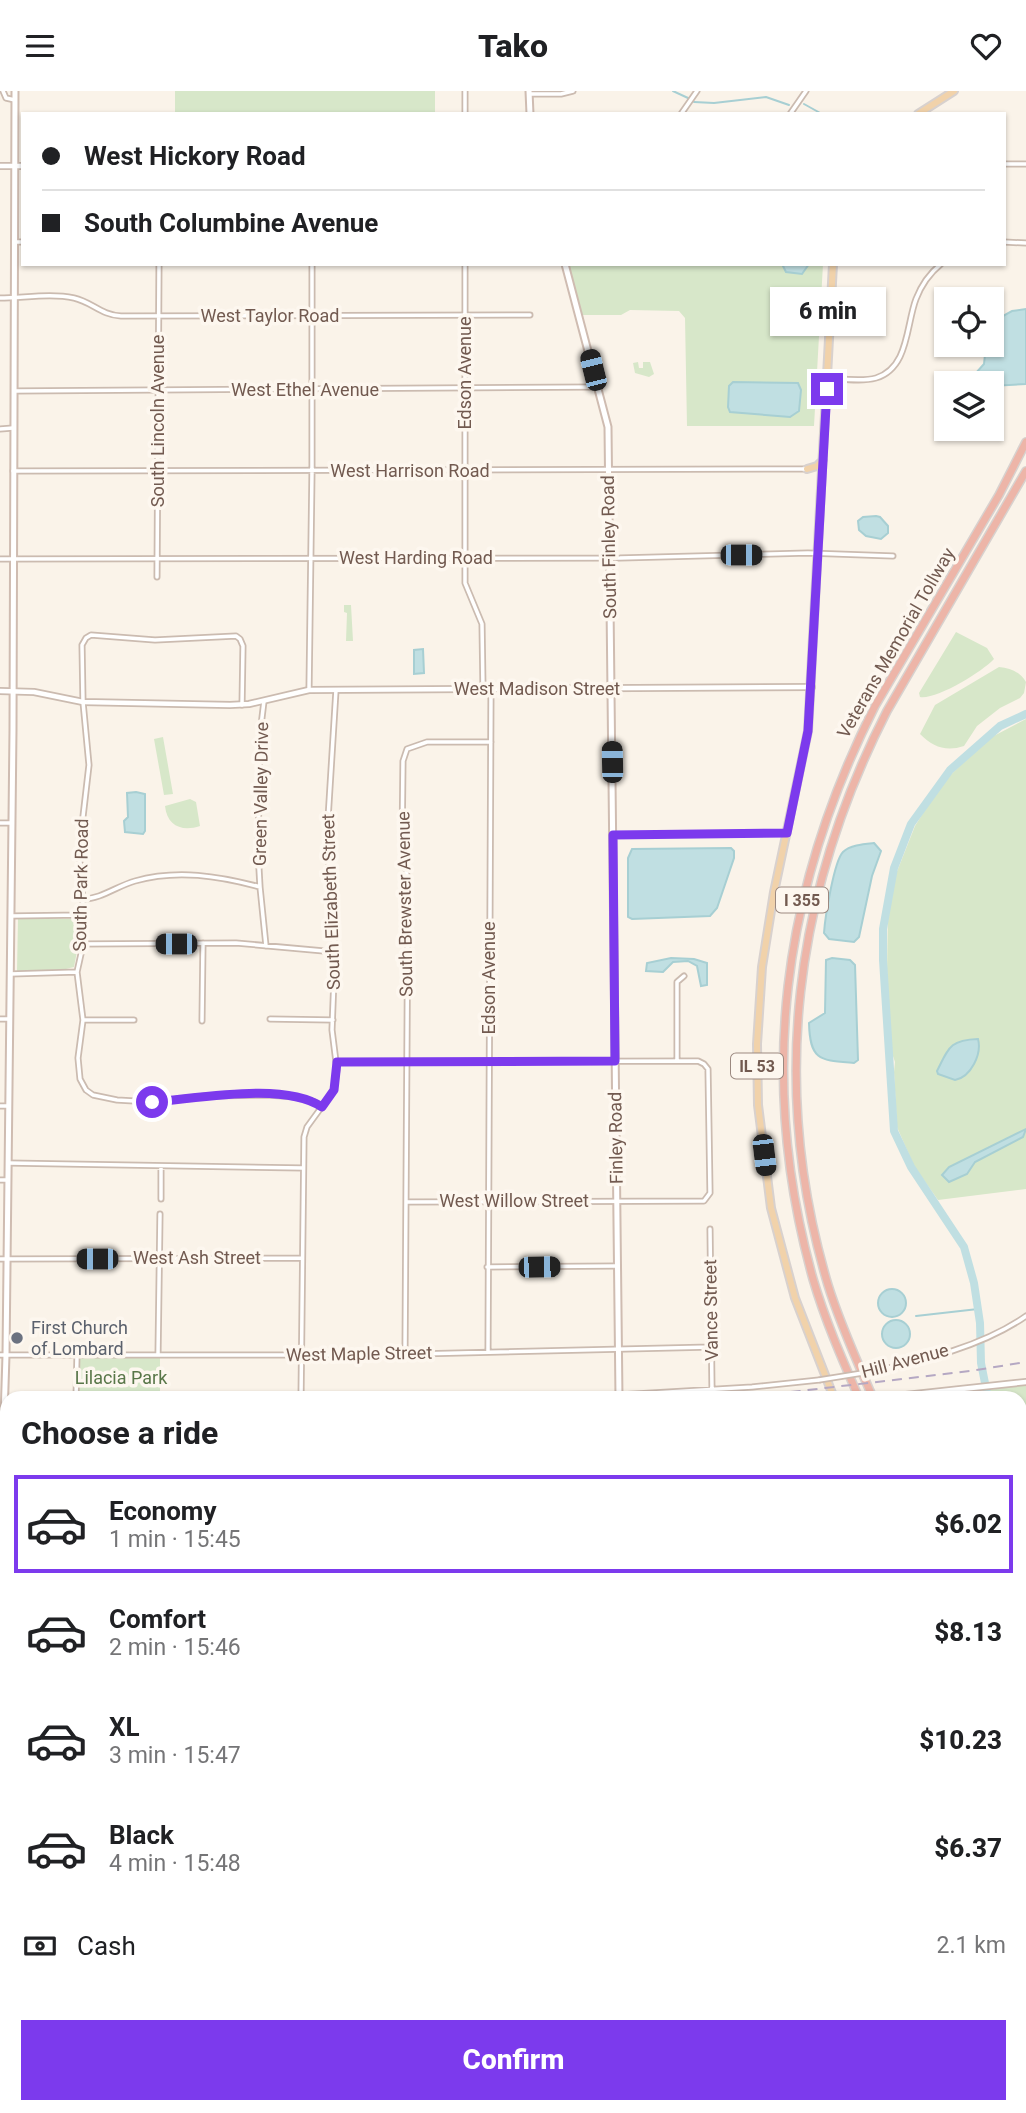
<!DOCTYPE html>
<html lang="en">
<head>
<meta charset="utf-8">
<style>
  body { margin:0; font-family:Roboto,sans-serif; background:#f2f2f2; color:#202124; height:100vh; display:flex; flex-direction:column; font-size:26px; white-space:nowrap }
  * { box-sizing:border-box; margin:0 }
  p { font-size:23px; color:#757577 }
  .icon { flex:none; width:38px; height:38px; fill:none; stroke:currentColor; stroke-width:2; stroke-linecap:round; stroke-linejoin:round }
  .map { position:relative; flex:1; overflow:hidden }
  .sheet { position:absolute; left:0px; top:1300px; width:1027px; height:723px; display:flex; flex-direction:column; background:#fff; border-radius:21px 21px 0 0; box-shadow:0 2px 5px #0004 }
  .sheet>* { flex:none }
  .hud { position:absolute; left:21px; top:21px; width:985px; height:154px; border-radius:0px; box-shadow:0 2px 5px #0004; display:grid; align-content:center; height:154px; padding:0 21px; background:#fff }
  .buttons { position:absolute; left:934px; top:196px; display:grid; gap:14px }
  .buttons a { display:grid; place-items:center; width:70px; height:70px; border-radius:0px; background:#fff; box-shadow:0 2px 5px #0004; font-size:35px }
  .end { position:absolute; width:32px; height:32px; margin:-16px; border:9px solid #7c3aed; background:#fff; box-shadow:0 0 0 4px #fff }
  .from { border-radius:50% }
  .bubble { position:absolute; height:49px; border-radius:0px; background:#fff; box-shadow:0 2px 5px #0004; font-size:23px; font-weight:800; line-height:49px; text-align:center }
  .car { position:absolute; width:21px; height:42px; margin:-21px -10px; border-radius:9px; box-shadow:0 0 5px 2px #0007; background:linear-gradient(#222 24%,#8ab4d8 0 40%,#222 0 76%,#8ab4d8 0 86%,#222 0) }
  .hud b { display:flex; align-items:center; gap:24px; height:66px; font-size:26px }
  .hud b+b { border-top:2px solid #e0e0e0 }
  .hud i { width:18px; height:18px; background:#202124 }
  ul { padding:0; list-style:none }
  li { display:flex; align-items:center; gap:21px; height:98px; margin:0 14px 10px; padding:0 7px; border:4px solid transparent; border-radius:0px }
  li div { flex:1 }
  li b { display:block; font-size:26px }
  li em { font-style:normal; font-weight:800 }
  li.current { border-color:#7c3aed }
  li>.icon { width:63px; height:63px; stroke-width:1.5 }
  h2 { padding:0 21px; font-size:32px; line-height:84px }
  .pay { display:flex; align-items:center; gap:18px; height:77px; padding:0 21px; font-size:26px }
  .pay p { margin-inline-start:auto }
  .button { display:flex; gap:14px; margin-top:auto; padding:14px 21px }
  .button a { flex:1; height:80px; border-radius:0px; background:#7c3aed; color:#fff; font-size:28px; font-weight:800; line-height:80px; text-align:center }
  header { display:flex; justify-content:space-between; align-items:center; height:91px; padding:0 21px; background:#fff; font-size:32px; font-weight:800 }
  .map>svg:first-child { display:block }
  .green { fill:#d7e7c9 }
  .water { fill:#c0dfe2; stroke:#a7cfd3; stroke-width:2 }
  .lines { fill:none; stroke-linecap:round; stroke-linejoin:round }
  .stream { stroke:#a7cfd3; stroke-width:2 }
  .river { stroke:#c0dfe2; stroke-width:8 }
  .minor-casing { stroke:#cbbbb0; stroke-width:7 }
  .tertiary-casing { stroke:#cbbbb0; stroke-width:8 }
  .secondary-casing { stroke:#cfbcb1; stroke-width:9 }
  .primary-casing { stroke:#d8d1ce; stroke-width:10 }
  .motorway-casing { stroke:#d8d1ce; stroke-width:10 }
  .minor { stroke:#fff; stroke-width:3.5 }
  .tertiary { stroke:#fff; stroke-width:4.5 }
  .secondary { stroke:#fff; stroke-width:5 }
  .primary { stroke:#f1d2aa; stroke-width:6 }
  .motorway { stroke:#edb5a8; stroke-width:7 }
  .rail { stroke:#b5a8c3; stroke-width:2; stroke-dasharray:10 7; stroke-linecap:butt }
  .minor-bridge-casing { stroke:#cbbbb0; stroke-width:7; stroke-linecap:butt }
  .minor-bridge { stroke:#fff; stroke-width:3.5 }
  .route { stroke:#7c3aed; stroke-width:9 }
  .worship-dot { fill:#6b7280; stroke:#fdf7ef; stroke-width:2.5 }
  .labels { text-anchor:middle; stroke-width:7; stroke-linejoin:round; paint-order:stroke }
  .shield { fill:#fdf7ef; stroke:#9c8980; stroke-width:2 }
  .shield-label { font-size:16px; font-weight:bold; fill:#725a50 }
  .street-label { font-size:18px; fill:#725a50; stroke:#fdf7ef }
  .worship-label { font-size:18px; fill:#5b616d; stroke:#fdf7ef; text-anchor:start }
  .park-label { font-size:18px; fill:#597749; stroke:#fdf7ef }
</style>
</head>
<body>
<header><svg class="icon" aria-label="menu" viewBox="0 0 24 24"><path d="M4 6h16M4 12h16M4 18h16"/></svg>Tako<svg class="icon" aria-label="heart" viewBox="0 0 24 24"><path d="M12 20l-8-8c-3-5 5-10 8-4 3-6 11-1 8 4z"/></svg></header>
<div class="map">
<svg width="1026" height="2022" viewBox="0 0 1026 2022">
  <rect width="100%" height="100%" fill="#faf3e9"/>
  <path class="green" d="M175,0H435V23H175Z
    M567,173H823L814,335H687L685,227L679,220L630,219L621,224H581Z
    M638,271L639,277H643V271H650L654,283L649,286L635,282L633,272Z
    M344,514H351L353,550H346L347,522L344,521Z
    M956,541L987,557L994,568C982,581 936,609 920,606L919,602Z
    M999,576C1011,577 1020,581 1026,591L1024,602L1020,607L1000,617L977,635L964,655C946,661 933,656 920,643L935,614Z
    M1026,628V1098L938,1109L914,1075L897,1036L894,981L895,971L890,956L887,879L888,818L894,788L915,735L942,692L988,648Z
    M163,646L173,703L164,704L154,648Z
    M190,708L196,711L200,735C182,741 167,735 165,715Z
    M18,827L77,828L79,850L74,876L58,880H17Z
    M160,1266V1300L163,1301V1307H79V1267Z
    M1026,1294V1627L1020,1608V1307H967V1302Z
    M30,2016H305L299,2022H30Z"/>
  <path class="water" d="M782,173H809L802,183L786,181Z
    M1026,218V293L992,295V292H977L975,283L984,273L986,254H992V231L1012,220Z
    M733,291L798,292L801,299L799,320L790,326L730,321L728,316L729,295Z
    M876,425L880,426L888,435V442L881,448L866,445L859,439L858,430L863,426Z
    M423,558L424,582L414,583V559Z
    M136,701L145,703V740L143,743L125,741L124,730L128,726L127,702Z
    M874,752L881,760L872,785L859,846L854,851L829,848L824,842C825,827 834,770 843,761C850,754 864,753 874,752Z
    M731,757L734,760V767L717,817L710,825L632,828L628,826V767L632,758Z
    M671,867L694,868L707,872V894L701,895L697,875L688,870L673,871L663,881L646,880L647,872Z
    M832,867L850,869L855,874L858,969L854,972C820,969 810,970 809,932L825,922L826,869Z
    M978,948C982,963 971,986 955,989L938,983L937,980C949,956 950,949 978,948Z
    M1026,1038L1023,1046L975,1071L967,1083L949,1091L942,1084L949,1076Z
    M878 1212a14 14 0 1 1 28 0a14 14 0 1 1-28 0Z
    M882 1243a14 14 0 1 1 28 0a14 14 0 1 1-28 0Z
    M1020,1318L1026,1320V1448L1022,1437L1025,1422L1020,1402Z
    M240,2016H291L285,2022H239Z"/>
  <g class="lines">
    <path class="stream" d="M673,0L688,7
      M694,11L714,12L766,6L789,14
      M804,13L822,23
      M916,1225L978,1218"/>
    <path class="river" d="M988,1307L981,1272L980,1232L974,1192L964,1156L911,1076L894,1040L883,869V838L894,777L911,733L950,679L1000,635L1026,623"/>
    <defs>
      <path id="minor" d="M3,0L6,7L15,9
        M465,0V23
        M529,3H561L573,0
        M681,23L697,0
        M790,23L806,0
        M1004,73H1026
        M14,151H23
        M1004,151L1026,152
        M465,173V492L482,533L483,598
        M0,207C23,207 51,202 74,207C92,211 101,224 121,225L530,224
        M828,287C843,288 862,291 876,287C909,277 906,234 916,208C921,195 930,182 941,173
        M14,300L597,296
        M0,338L13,337
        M13,380L806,378
        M0,468L620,467L808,462L893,465
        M157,486L159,173
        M309,599L312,380V173
        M242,614L243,555L240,548L236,545L155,549L91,544L86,547L82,554L83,611L89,674L79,760L83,808L81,863L77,881L83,929L78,967L80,988L86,999L93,1004L117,1009L152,1011L205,1005L267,1004L298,1006L315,1011L322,1016
        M0,732H12
        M613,744L786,742
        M260,796L258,760L260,643L264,610
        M83,808C101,808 117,795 135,790C177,778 219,785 260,796L266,855
        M11,825L81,824
        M82,853L236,852L335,861
        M10,883L77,881
        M0,928H10
        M270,928L333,929
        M83,929H134
        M202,930L203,852
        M677,970V891L684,885
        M337,971L698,970L704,973L708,978L710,1102L704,1110L406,1111
        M0,1015H9
        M8,1072L303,1077
        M0,1089H8
        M161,1108V1075
        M710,1138L712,1299
        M0,1168L302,1167
        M487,1176L617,1175
        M488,1261L491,598
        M405,1262L408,790L402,755L403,670L407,658L427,651H491
        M0,1264H376L711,1256
        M158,1264L160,1123
        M875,1280C925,1269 983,1255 1026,1225
        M619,1304L752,1296L819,1289
        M76,1307L77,1264
        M301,1307L304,1046L307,1036L334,999L337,979L332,939L335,861L327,744L336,599
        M0,1433L7,1430
        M0,1470L7,1468
        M0,1638H7
        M0,1845H7
        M0,1912L7,1913
        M27,2022V2016
        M362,2022L363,2016
        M491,2022V2016
        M630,2022L631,2016
        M703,2022V2016
        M803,2022L804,2016
        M865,2022L866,2016
        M926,2022V2016"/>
      <path id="tertiary" d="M0,75H23
        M0,600L34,601L83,611L230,614L249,613L309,599L812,596
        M878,1307L1026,1291"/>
      <path id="secondary" d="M529,0L530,23
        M565,173L608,336L619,1307
        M0,1451L6,1264L13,639L15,0
        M0,1497L7,1495
        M1020,1660L1026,1662"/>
      <path id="primary" d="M918,23L954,0
        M833,173L808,640L774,801L762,876L757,953L758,1014L771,1117L795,1207L834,1307
        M807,378L817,375L823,369
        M749,2022V2016"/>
      <path id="motorway" d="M859,1307C842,1268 825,1229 813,1188C757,987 782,799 875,615L999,404L1026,351
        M873,1307C857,1270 840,1233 828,1194C769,996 794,802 887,620L1026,380
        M1020,1724V2008
        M1007,2022V2016
        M1020,2022V2016"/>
    </defs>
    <use href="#minor" class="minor-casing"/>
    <use href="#tertiary" class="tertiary-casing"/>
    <use href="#secondary" class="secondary-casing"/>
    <use href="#primary" class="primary-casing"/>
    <use href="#motorway" class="motorway-casing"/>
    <use href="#minor" class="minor"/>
    <use href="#tertiary" class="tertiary"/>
    <use href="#secondary" class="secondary"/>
    <use href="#primary" class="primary"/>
    <use href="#motorway" class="motorway"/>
    <path class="rail" d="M740,1307L970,1280L1026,1271
      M0,1446L7,1444"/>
    <defs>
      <path id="minor-bridge" d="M819,1289L875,1280"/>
    </defs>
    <use href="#minor-bridge" class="minor-bridge-casing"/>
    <use href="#minor-bridge" class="minor-bridge"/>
  </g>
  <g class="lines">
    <path class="route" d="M152,1011C196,1008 284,990 322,1016L334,999L337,971L615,970L613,744L787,742L808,640L827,298"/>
  </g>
  <circle class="worship-dot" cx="17" cy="1247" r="7"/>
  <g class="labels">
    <g class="shield">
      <rect x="776" y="796.5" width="52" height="25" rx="5"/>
      <rect x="731" y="962.5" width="52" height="25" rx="5"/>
    </g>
    <g class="shield-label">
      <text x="802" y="815">I 355</text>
      <text x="757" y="981">IL 53</text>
    </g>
    <g class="street-label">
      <text x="270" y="231">West Taylor Road</text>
      <text transform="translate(465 282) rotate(-90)" y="6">Edson Avenue</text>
      <text x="305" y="305">West Ethel Avenue</text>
      <text transform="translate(158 330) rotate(-90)" y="6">South Lincoln Avenue</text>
      <text x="410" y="386">West Harrison Road</text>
      <text transform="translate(609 456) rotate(-91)" y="6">South Finley Road</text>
      <text x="416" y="473">West Harding Road</text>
      <text transform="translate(896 552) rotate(-60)" y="6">Veterans Memorial Tollway</text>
      <text x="537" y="604">West Madison Street</text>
      <text transform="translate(261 703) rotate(-89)" y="6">Green Valley Drive</text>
      <text transform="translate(81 794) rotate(-89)" y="6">South Park Road</text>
      <text transform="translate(331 811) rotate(-92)" y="6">South Elizabeth Street</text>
      <text transform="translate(405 813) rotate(-91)" y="6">South Brewster Avenue</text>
      <text transform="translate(489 887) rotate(-90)" y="6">Edson Avenue</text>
      <text transform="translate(616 1047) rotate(-91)" y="6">Finley Road</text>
      <text x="514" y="1116">West Willow Street</text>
      <text x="197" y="1173">West Ash Street</text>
      <text transform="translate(711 1219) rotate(-91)" y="6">Vance Street</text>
      <text transform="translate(359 1263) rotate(-1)" y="6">West Maple Street</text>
      <text transform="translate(905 1270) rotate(-15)" y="6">Hill Avenue</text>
    </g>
    <g class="worship-label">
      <text x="31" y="1243">First Church<tspan x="31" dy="21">of Lombard</tspan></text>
    </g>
    <g class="park-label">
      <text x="121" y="1293">Lilacia Park</text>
    </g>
  </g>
</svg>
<div class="buttons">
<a><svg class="icon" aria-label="locate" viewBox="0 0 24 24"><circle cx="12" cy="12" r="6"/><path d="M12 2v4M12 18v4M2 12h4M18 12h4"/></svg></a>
<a><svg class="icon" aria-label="layers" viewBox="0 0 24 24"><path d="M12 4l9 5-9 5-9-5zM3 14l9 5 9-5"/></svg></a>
</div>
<i class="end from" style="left:152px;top:1011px"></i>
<i class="end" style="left:827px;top:298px"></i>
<div class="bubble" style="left:770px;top:196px;width:116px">6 min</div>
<i class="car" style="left:593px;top:279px;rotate:346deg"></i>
<i class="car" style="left:741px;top:464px;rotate:90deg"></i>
<i class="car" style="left:612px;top:671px;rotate:359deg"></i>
<i class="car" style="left:176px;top:853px;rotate:270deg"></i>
<i class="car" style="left:764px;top:1064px;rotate:173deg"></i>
<i class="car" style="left:97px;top:1168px;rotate:270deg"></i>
<i class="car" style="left:539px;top:1176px;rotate:89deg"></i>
<div class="hud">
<b><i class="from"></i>West Hickory Road</b>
<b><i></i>South Columbine Avenue</b>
</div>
<section class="sheet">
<h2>Choose a ride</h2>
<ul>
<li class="current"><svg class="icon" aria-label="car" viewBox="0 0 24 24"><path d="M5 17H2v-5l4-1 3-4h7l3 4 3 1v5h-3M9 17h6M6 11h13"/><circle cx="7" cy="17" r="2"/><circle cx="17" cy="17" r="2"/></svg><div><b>Economy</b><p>1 min · 15:45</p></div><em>$6.02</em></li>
<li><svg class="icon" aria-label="car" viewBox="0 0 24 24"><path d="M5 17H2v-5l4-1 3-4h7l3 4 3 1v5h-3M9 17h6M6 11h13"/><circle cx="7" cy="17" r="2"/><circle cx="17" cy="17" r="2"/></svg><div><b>Comfort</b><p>2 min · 15:46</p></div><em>$8.13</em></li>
<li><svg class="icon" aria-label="car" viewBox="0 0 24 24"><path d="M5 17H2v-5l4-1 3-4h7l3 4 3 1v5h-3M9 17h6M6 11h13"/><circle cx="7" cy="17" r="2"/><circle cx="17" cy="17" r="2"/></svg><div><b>XL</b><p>3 min · 15:47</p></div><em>$10.23</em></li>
<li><svg class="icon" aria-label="car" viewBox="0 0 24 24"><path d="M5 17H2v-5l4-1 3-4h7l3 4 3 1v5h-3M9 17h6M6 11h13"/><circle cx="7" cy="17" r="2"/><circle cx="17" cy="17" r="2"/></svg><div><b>Black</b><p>4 min · 15:48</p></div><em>$6.37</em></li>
</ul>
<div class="pay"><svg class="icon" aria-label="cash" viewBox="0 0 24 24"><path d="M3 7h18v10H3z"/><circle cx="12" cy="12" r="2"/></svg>Cash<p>2.1 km</p></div>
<div class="button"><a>Confirm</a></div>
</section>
</div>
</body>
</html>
